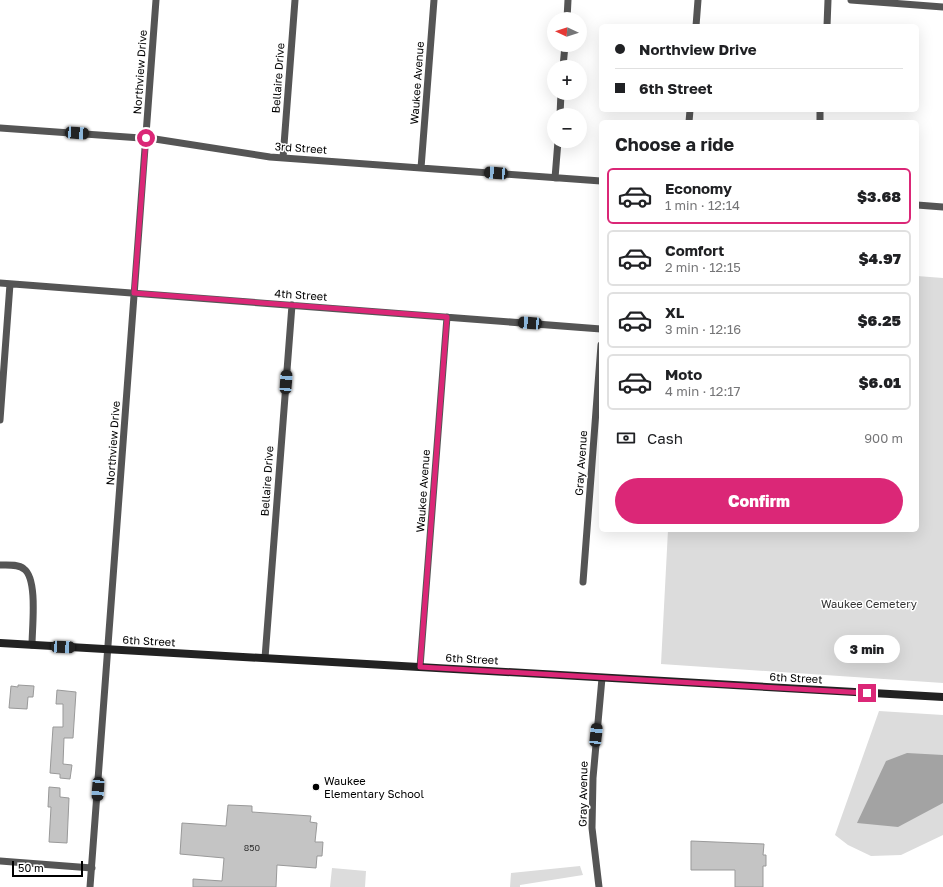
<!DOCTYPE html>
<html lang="en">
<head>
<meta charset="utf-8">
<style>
  body { margin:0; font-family:"Golos Text",sans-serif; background:#f2f2f2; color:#202124; height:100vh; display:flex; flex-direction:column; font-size:15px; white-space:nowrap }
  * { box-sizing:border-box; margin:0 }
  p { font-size:13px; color:#757577 }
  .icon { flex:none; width:22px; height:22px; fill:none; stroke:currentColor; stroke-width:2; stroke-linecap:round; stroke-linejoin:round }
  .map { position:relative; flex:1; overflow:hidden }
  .sheet { position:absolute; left:599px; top:120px; width:320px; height:412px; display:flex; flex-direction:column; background:#fff; border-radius:6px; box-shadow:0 4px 16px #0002 }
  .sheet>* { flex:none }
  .hud { position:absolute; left:599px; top:24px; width:320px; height:88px; border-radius:6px; box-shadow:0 4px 16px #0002; display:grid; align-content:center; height:88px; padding:0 16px; background:#fff }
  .needle { width:26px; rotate:274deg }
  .tools { position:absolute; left:547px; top:12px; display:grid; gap:8px }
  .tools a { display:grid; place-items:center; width:40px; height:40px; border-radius:50%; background:#fff; box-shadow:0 4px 16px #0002; font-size:20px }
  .scale { position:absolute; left:12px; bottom:10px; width:71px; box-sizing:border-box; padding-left:4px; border:2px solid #000; border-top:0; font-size:11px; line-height:14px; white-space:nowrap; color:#000; -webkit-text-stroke:3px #fff; paint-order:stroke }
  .end { position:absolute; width:18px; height:18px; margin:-9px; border:5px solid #db2777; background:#fff; box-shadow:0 0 0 2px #fff }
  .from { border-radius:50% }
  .bubble { position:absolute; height:28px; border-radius:14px; background:#fff; box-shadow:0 4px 16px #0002; font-size:13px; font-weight:800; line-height:28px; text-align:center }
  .car { position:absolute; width:12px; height:24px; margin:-12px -6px; border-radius:5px; box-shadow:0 0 3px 1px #0007; background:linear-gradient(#222 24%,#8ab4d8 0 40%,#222 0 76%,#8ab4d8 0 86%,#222 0) }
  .hud b { display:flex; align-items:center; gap:14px; height:38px; font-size:15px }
  .hud b+b { border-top:1px solid #e0e0e0 }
  .hud i { width:10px; height:10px; background:#202124 }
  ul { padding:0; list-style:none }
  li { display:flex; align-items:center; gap:12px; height:56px; margin:0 8px 6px; padding:0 8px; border:2px solid #e0e0e0; border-radius:6px }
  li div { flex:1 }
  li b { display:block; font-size:15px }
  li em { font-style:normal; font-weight:800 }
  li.selected { border-color:#db2777 }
  li>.icon { width:36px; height:36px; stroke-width:1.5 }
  h2 { padding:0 16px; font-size:18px; line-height:48px }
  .pay { display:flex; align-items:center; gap:10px; height:44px; padding:0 16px; font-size:15px }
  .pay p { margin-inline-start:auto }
  .action { display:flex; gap:8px; margin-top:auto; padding:8px 16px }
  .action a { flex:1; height:46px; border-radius:24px; background:#db2777; color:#fff; font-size:16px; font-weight:800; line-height:46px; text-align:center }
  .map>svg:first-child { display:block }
  .green { fill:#dcdcdc }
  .water { fill:#a3a3a3 }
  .building { fill:#c4c4c4; stroke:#999 }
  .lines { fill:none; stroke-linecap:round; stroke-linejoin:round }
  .street { stroke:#555; stroke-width:7 }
  .secondary { stroke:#222; stroke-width:8 }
  .route { stroke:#db2777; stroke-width:5 }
  .poi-dot { fill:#000; stroke:#fff; stroke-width:1.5 }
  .labels { text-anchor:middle; stroke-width:3; stroke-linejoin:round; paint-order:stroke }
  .number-label { font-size:9px; fill:#313131 }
  .street-label { font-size:11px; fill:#000; stroke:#fff }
  .park-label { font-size:11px; fill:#333; stroke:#fff }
  .poi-label { font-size:11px; fill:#000; stroke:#fff; text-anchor:start }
</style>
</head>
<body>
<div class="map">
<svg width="943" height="887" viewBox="0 0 943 887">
  <rect width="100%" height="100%" fill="#fff"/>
  <path class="green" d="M917,276L943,278V683L661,664L668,530H917Z
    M879,711L943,715V835L901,855L871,856L848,845L835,835Z
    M580,866L583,875L520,885V887H510L511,873Z
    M332,868L366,871L365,887H330Z"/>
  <path class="water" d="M907,753L943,755V803L898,827L857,823L886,761Z"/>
  <path class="building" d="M18,685L34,686L33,697H28L27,709L9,708L11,686L18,687Z
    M57,690L76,692L73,738H64L63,764L72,765L70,779L60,778V774L50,773L53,727H63V704H56Z
    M49,787L60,788V797L69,798L67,843L49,842L51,807H48Z
    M228,805L252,806V812L311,816L310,822L317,823L315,842H323L322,856H317L316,868L277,865L276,887H193V879L222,881L224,858L180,854L182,823L226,826Z
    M691,841L764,844L763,855H766V866H763V887H735V870H691Z"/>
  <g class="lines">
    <path class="street" d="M851,0L943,7
      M567,19L568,0
      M696,26L698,0
      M827,26L828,0
      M563,67L565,45
      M560,115L561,93
      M689,122L690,110
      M820,122V110
      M0,128L155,139L270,157L601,181
      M283,158L295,0
      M421,168L434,0
      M555,178L558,141
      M917,205L943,207
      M0,283L601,329
      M0,420L10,284
      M0,565C8,565 18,564 24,569C38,579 32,628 32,645
      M583,582L601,345
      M265,658L292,305
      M420,667L447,317
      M0,861L92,868
      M90,887L156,0
      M599,887L592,828L593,778L602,678"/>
    <path class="secondary" d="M0,643L943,697"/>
  </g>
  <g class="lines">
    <path class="route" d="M146,138L134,293L447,317L420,667L867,693"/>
  </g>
  <circle class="poi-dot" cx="316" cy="787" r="4"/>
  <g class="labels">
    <g class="number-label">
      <text x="252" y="851">850</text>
    </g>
    <g class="street-label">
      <text transform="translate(140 72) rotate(-86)" y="4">Northview Drive</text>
      <text transform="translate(278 78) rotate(-86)" y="4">Bellaire Drive</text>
      <text transform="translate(417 83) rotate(-86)" y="4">Waukee Avenue</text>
      <text transform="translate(301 148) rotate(4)" y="4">3rd Street</text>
      <text transform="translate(301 295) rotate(4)" y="4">4th Street</text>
      <text transform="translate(113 443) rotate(-86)" y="4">Northview Drive</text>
      <text transform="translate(581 463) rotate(-86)" y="4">Gray Avenue</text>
      <text transform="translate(267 481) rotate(-86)" y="4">Bellaire Drive</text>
      <text transform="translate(423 491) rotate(-86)" y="4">Waukee Avenue</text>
      <text transform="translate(149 641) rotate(3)" y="4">6th Street</text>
      <text transform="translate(472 659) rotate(3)" y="4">6th Street</text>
      <text transform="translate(796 678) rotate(3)" y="4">6th Street</text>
      <text transform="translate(583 794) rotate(-89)" y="4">Gray Avenue</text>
    </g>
    <g class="park-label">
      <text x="869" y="608">Waukee Cemetery</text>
    </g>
    <g class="poi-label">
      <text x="324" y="785">Waukee<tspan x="324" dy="13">Elementary School</tspan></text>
    </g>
  </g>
</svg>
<div class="tools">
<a><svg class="needle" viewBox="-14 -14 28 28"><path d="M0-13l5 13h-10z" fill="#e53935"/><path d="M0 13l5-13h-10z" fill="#757577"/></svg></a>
<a>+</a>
<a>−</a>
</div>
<div class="scale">50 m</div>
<i class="end from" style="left:146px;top:138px"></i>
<i class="end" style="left:867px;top:693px"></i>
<div class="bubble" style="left:834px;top:635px;width:66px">3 min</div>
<i class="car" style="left:77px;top:133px;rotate:94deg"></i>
<i class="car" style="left:496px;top:173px;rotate:274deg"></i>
<i class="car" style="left:530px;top:323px;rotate:274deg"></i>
<i class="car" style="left:286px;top:382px;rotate:4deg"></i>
<i class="car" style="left:63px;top:647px;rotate:93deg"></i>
<i class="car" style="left:596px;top:735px;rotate:6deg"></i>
<i class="car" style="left:98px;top:789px;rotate:184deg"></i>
<div class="hud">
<b><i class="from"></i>Northview Drive</b>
<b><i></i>6th Street</b>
</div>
<section class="sheet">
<h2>Choose a ride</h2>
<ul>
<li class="selected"><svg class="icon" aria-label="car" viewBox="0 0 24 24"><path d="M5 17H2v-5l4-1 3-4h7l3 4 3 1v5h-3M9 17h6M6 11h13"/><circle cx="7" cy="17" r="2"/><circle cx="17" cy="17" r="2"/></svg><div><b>Economy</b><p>1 min · 12:14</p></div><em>$3.68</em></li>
<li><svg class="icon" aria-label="car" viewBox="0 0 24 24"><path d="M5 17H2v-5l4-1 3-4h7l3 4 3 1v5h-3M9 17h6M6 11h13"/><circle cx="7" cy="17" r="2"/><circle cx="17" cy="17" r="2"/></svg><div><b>Comfort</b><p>2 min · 12:15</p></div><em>$4.97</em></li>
<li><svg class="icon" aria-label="car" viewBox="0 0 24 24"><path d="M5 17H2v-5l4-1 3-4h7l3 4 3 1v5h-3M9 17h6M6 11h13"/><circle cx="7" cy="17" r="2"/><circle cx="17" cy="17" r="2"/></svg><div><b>XL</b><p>3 min · 12:16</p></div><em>$6.25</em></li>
<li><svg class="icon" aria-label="car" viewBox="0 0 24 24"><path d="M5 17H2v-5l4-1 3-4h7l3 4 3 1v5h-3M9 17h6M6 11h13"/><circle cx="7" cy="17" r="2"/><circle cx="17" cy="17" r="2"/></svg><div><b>Moto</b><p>4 min · 12:17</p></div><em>$6.01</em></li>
</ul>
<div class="pay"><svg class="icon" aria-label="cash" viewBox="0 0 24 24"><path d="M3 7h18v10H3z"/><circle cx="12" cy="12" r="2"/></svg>Cash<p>900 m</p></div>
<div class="action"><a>Confirm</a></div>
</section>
</div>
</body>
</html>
